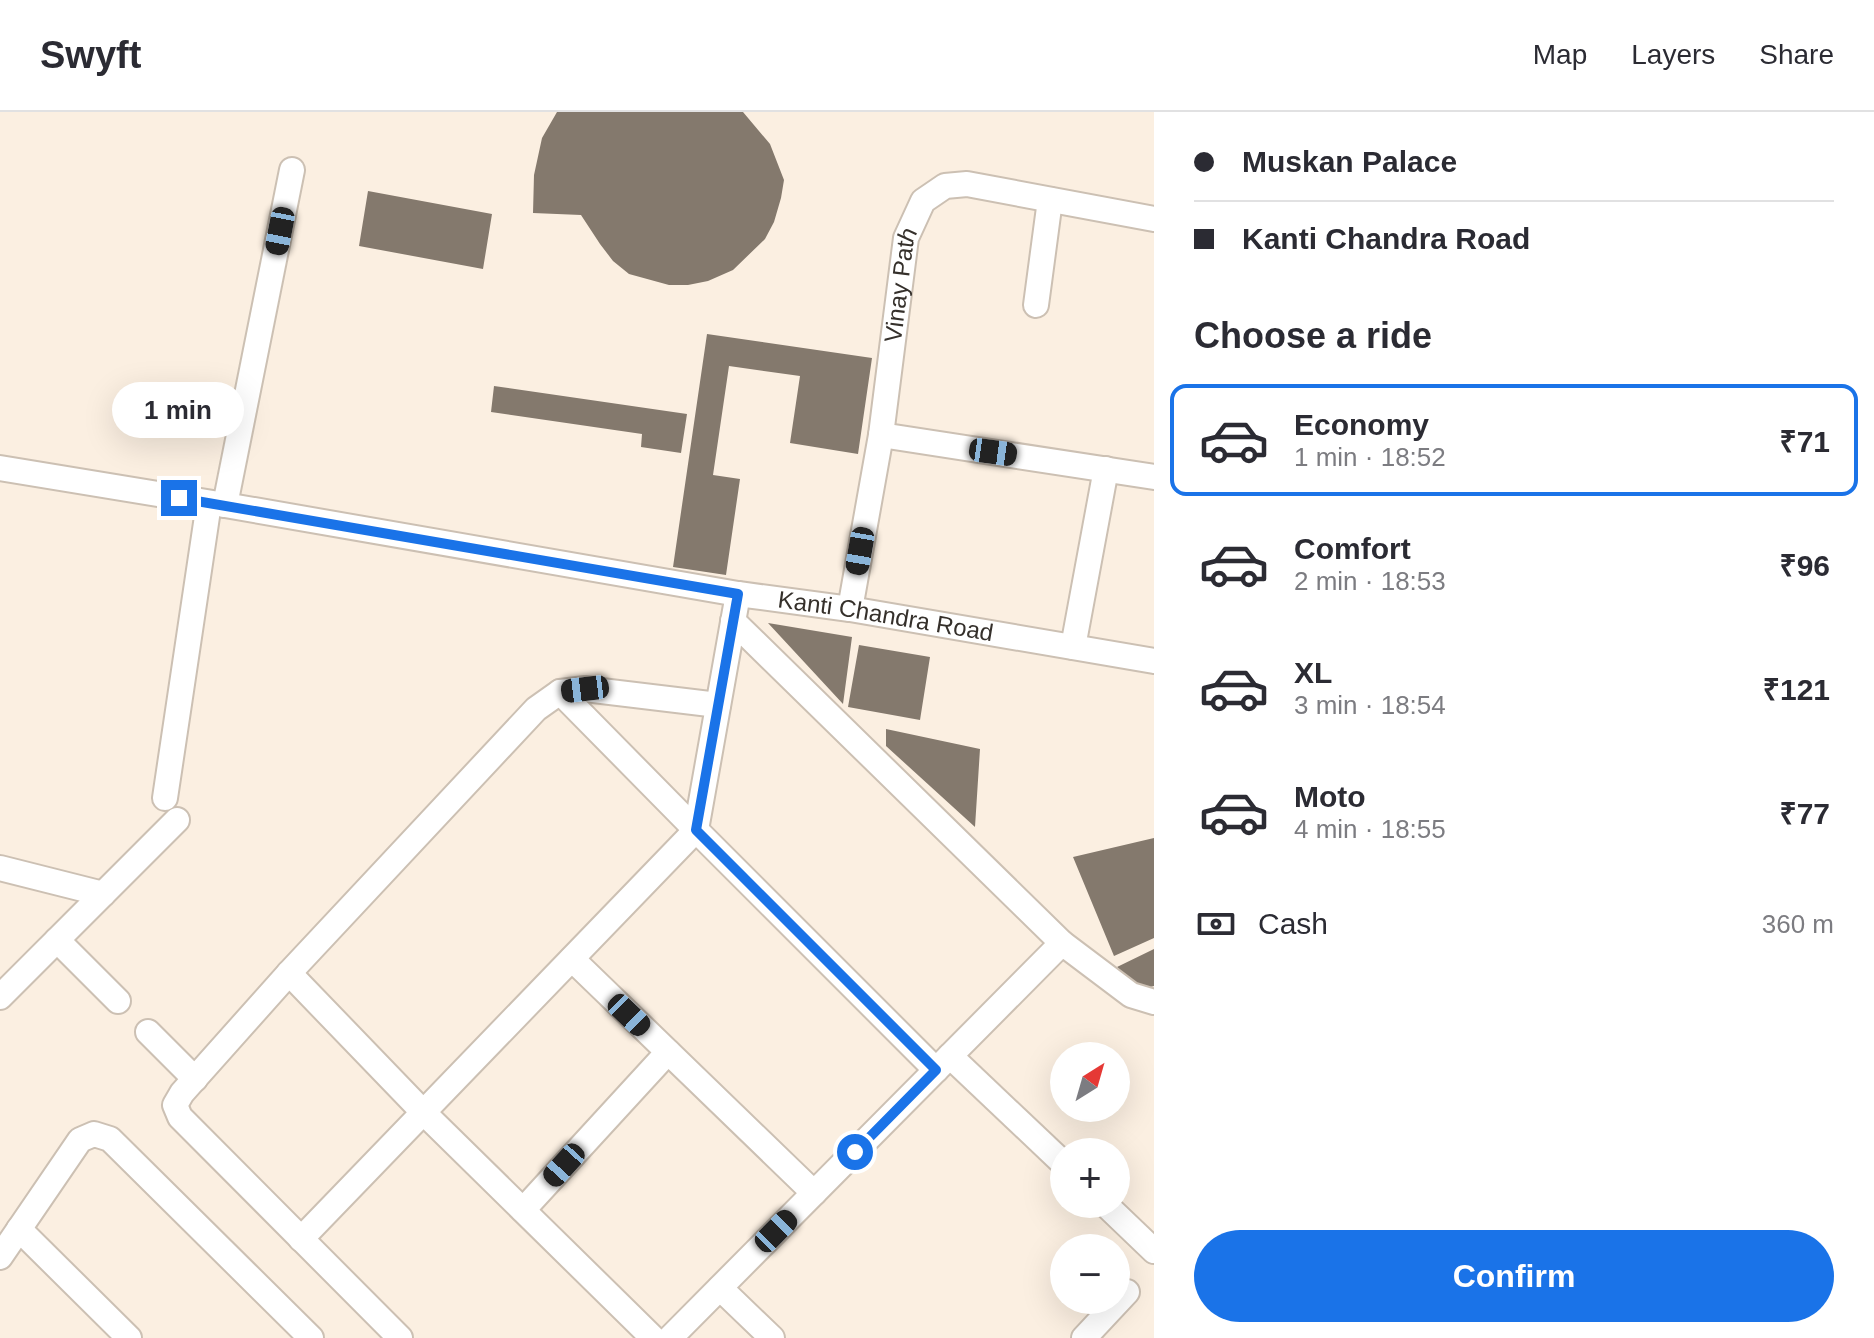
<!DOCTYPE html>
<html lang="en">
<head>
<meta charset="utf-8">
<style>
  body { margin:0; font-family:Arial,sans-serif; background:#f2f2f3; color:#2b2b33; height:100vh; display:flex; flex-direction:column; font-size:30px; white-space:nowrap }
  * { box-sizing:border-box; margin:0 }
  p { font-size:26px; color:#7c7c81 }
  .icon { flex:none; width:44px; height:44px; fill:none; stroke:currentColor; stroke-width:2; stroke-linecap:round; stroke-linejoin:round }
  .map { position:relative; flex:1; overflow:hidden }
  .sheet { display:flex; flex-direction:column; background:#fff; width:720px }
  .sheet>* { flex:none }
  .hud { display:grid; align-content:center; height:176px; padding:0 40px; background:#fff }
  .needle { width:52px; rotate:37deg }
  .tools { position:absolute; left:1050px; top:930px; display:grid; gap:16px }
  .tools a { display:grid; place-items:center; width:80px; height:80px; border-radius:50%; background:#fff; box-shadow:0 8px 32px #0002; font-size:40px }
  .end { position:absolute; width:36px; height:36px; margin:-18px; border:10px solid #1a73e8; background:#fff; box-shadow:0 0 0 4px #fff }
  .from { border-radius:50% }
  .bubble { position:absolute; height:56px; border-radius:28px; background:#fff; box-shadow:0 8px 32px #0002; font-size:26px; font-weight:600; line-height:56px; text-align:center }
  .car { position:absolute; width:24px; height:48px; margin:-24px -12px; border-radius:10px; box-shadow:0 0 6px 2px #0007; background:linear-gradient(#222 24%,#8ab4d8 0 40%,#222 0 76%,#8ab4d8 0 86%,#222 0) }
  .hud b { display:flex; align-items:center; gap:28px; height:76px; font-size:30px }
  .hud b+b { border-top:2px solid #e1e1e2 }
  .hud i { width:20px; height:20px; background:#2b2b33 }
  ul { padding:0; list-style:none }
  li { display:flex; align-items:center; gap:24px; height:112px; margin:0 16px 12px; padding:0 24px; border:4px solid transparent; border-radius:16px }
  li div { flex:1 }
  li b { display:block; font-size:30px }
  li em { font-style:normal; font-weight:600 }
  li.on { border-color:#1a73e8 }
  li>.icon { width:72px; height:72px; stroke-width:1.5 }
  h2 { padding:0 40px; font-size:36px; line-height:96px }
  .pay { display:flex; align-items:center; gap:20px; height:88px; padding:0 40px; font-size:30px }
  .pay p { margin-inline-start:auto }
  .cta { display:flex; gap:16px; margin-top:auto; padding:16px 40px }
  .cta a { flex:1; height:92px; border-radius:48px; background:#1a73e8; color:#fff; font-size:32px; font-weight:600; line-height:92px; text-align:center }
  header { display:flex; align-items:center; gap:48px; box-sizing:border-box; height:112px; padding:0 40px; background:#fff; border-bottom:2px solid #e1e1e2 }
  header strong { font-size:38px }
  nav { display:flex; gap:44px; margin-inline-start:auto; font-size:28px }
  main { display:flex; flex:1; min-height:0 }
  .map>svg:first-child { display:block }
  .building { fill:#84796d }
  .lines { fill:none; stroke-linecap:round; stroke-linejoin:round }
  .minor-casing { stroke:#ccc0b3; stroke-width:28 }
  .minor { stroke:#fff; stroke-width:24 }
  .route { stroke:#1a73e8; stroke-width:10 }
  .labels { text-anchor:middle; stroke-width:6; stroke-linejoin:round; paint-order:stroke }
  .street-label { font-size:24px; fill:#35302b; stroke:#fefefe }
</style>
</head>
<body>
<header>
<strong>Swyft</strong>
<nav><a>Map</a><a>Layers</a><a>Share</a></nav>
</header>
<main>
<div class="map">
<svg width="1154" height="1226" viewBox="0 0 1154 1226">
  <rect width="100%" height="100%" fill="#fbefe1"/>
  <path class="building" d="M557,0H743L770,32L784,68L781,86L774,110L765,127L733,158L708,169L688,173H669L629,162L613,149L600,132L581,103L533,101L534,63L542,26Z
    M368,79L492,102L483,157L359,134Z
    M707,222L872,246L858,342L790,331L800,264L729,254L713,363L740,367L726,463L673,455Z
    M494,274L687,302L681,341L641,335L642,322L491,300Z
    M768,511L852,525L843,592Z
    M859,533L930,545L920,608L848,595Z
    M886,617L980,637L975,715L886,634Z
    M1154,726V826L1114,844L1073,745Z
    M1154,837V874L1139,878L1117,855Z"/>
  <g class="lines">
    <defs>
      <g id="minor">
        <path d="M1036,193L1050,88"/>
        <path d="M881,323L1154,365"/>
        <path id="s1" d="M0,356L225,393L738,482L850,497L1154,549"/>
        <path d="M225,393L292,58"/>
        <path id="s2" d="M850,497L881,323L906,126L923,89L945,74L967,72L1154,107"/>
        <path d="M733,509L1062,831"/>
        <path d="M1073,535L1106,357"/>
        <path d="M560,580L696,718L936,958"/>
        <path d="M165,686L209,391"/>
        <path d="M0,756L103,782"/>
        <path d="M57,828L118,889"/>
        <path d="M572,847L814,1081"/>
        <path d="M289,861L424,1001L653,1226"/>
        <path d="M0,885L177,708"/>
        <path d="M148,920L195,967"/>
        <path d="M950,944L1064,1052"/>
        <path d="M1105,1092L1154,1139"/>
        <path d="M523,1098L668,940"/>
        <path d="M19,1117L129,1226"/>
        <path d="M301,1127L696,718L738,482"/>
        <path d="M0,1145L80,1028L94,1022L110,1027L311,1226"/>
        <path d="M720,1176L772,1226"/>
        <path d="M400,1226L180,1005L175,993L182,981L289,861L536,597L560,580L585,577L718,593"/>
        <path d="M670,1226L1062,831L1131,883L1154,890"/>
        <path d="M1084,1226L1127,1180"/>
      </g>
    </defs>
    <use href="#minor" class="minor-casing"/>
    <use href="#minor" class="minor"/>
  </g>
  <g class="lines">
    <path class="route" d="M179,386L738,482L696,718L936,958L855,1040"/>
  </g>
  <g class="labels">
    <g class="street-label">
      <text dy="8" stroke="none"><textPath href="#s2" startOffset="328">Vinay Path</textPath></text>
      <text dy="8" stroke="none"><textPath href="#s1" startOffset="898">Kanti Chandra Road</textPath></text>
    </g>
  </g>
</svg>
<div class="tools">
<a><svg class="needle" viewBox="-14 -14 28 28"><path d="M0-13l5 13h-10z" fill="#e53935"/><path d="M0 13l5-13h-10z" fill="#7c7c81"/></svg></a>
<a>+</a>
<a>−</a>
</div>
<i class="end from" style="left:855px;top:1040px"></i>
<i class="end" style="left:179px;top:386px"></i>
<div class="bubble" style="left:112px;top:270px;width:132px">1 min</div>
<i class="car" style="left:280px;top:119px;rotate:191deg"></i>
<i class="car" style="left:993px;top:340px;rotate:98deg"></i>
<i class="car" style="left:860px;top:439px;rotate:190deg"></i>
<i class="car" style="left:585px;top:577px;rotate:263deg"></i>
<i class="car" style="left:629px;top:903px;rotate:134deg"></i>
<i class="car" style="left:564px;top:1053px;rotate:222deg"></i>
<i class="car" style="left:776px;top:1119px;rotate:45deg"></i>
</div>
<section class="sheet">
<div class="hud">
<b><i class="from"></i>Muskan Palace</b>
<b><i></i>Kanti Chandra Road</b>
</div>
<h2>Choose a ride</h2>
<ul>
<li class="on"><svg class="icon" aria-label="car" viewBox="0 0 24 24"><path d="M5 17H2v-5l4-1 3-4h7l3 4 3 1v5h-3M9 17h6M6 11h13"/><circle cx="7" cy="17" r="2"/><circle cx="17" cy="17" r="2"/></svg><div><b>Economy</b><p>1 min · 18:52</p></div><em>₹71</em></li>
<li><svg class="icon" aria-label="car" viewBox="0 0 24 24"><path d="M5 17H2v-5l4-1 3-4h7l3 4 3 1v5h-3M9 17h6M6 11h13"/><circle cx="7" cy="17" r="2"/><circle cx="17" cy="17" r="2"/></svg><div><b>Comfort</b><p>2 min · 18:53</p></div><em>₹96</em></li>
<li><svg class="icon" aria-label="car" viewBox="0 0 24 24"><path d="M5 17H2v-5l4-1 3-4h7l3 4 3 1v5h-3M9 17h6M6 11h13"/><circle cx="7" cy="17" r="2"/><circle cx="17" cy="17" r="2"/></svg><div><b>XL</b><p>3 min · 18:54</p></div><em>₹121</em></li>
<li><svg class="icon" aria-label="car" viewBox="0 0 24 24"><path d="M5 17H2v-5l4-1 3-4h7l3 4 3 1v5h-3M9 17h6M6 11h13"/><circle cx="7" cy="17" r="2"/><circle cx="17" cy="17" r="2"/></svg><div><b>Moto</b><p>4 min · 18:55</p></div><em>₹77</em></li>
</ul>
<div class="pay"><svg class="icon" aria-label="cash" viewBox="0 0 24 24"><path d="M3 7h18v10H3z"/><circle cx="12" cy="12" r="2"/></svg>Cash<p>360 m</p></div>
<div class="cta"><a>Confirm</a></div>
</section>
</main>
</body>
</html>
